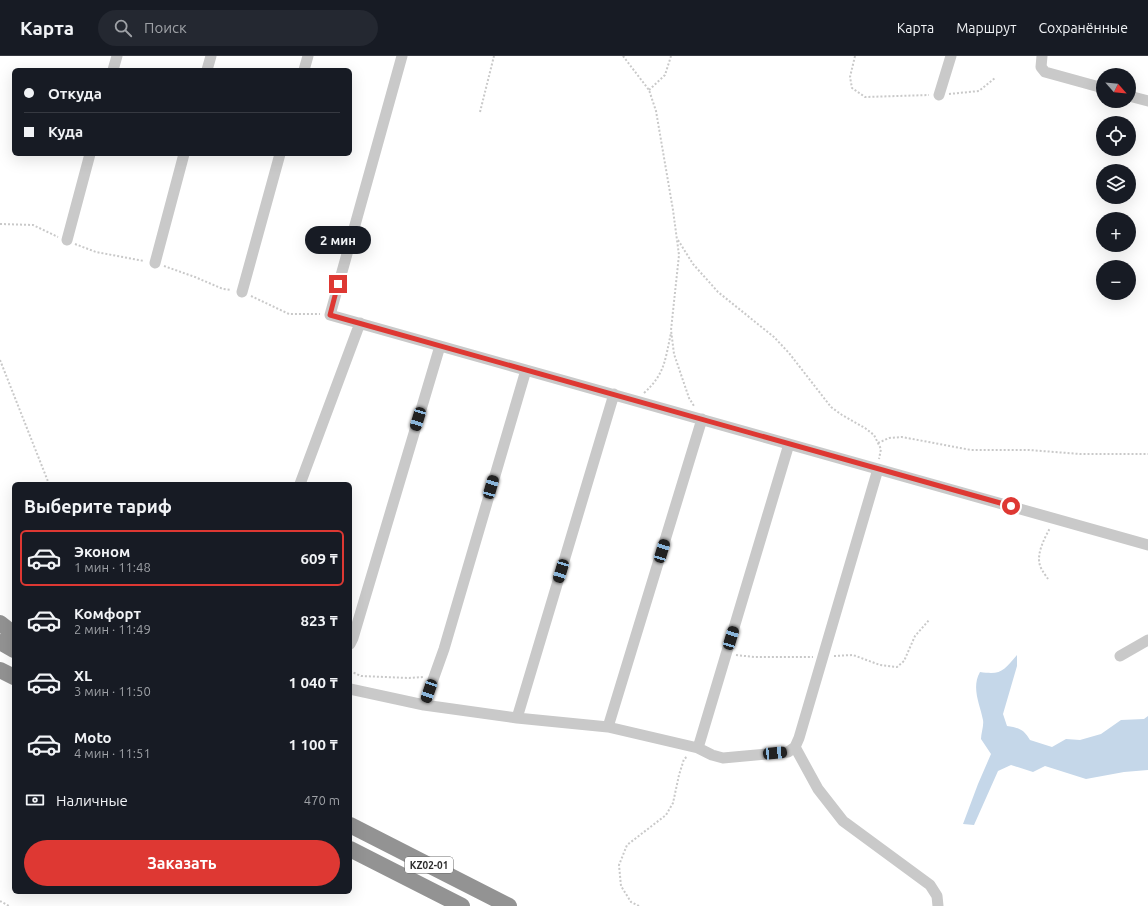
<!DOCTYPE html>
<html lang="ru">
<head>
<meta charset="utf-8">
<style>
  body { margin:0; font-family:Ubuntu,sans-serif; background:#242831; color:#f1f3f6; height:100vh; display:flex; flex-direction:column; font-size:15px; white-space:nowrap }
  * { box-sizing:border-box; margin:0 }
  p { font-size:13px; color:#9ea1a6 }
  .icon { flex:none; width:22px; height:22px; fill:none; stroke:currentColor; stroke-width:2; stroke-linecap:round; stroke-linejoin:round }
  .map { position:relative; flex:1; overflow:hidden }
  .panel { position:absolute; left:12px; top:426px; width:340px; height:412px; display:flex; flex-direction:column; background:#171b24; border-radius:6px; box-shadow:0 4px 16px #0002 }
  .panel>* { flex:none }
  .banner { position:absolute; left:12px; top:12px; width:340px; height:88px; border-radius:6px; box-shadow:0 4px 16px #0002; display:grid; align-content:center; height:88px; padding:0 12px; background:#171b24 }
  .needle { width:26px; rotate:117deg }
  .fabs { position:absolute; left:1096px; top:12px; display:grid; gap:8px }
  .fabs a { display:grid; place-items:center; width:40px; height:40px; border-radius:50%; background:#171b24; box-shadow:0 4px 16px #0002; font-size:20px }
  .end { position:absolute; width:18px; height:18px; margin:-9px; border:5px solid #de3833; background:#fff; box-shadow:0 0 0 2px #fff }
  .from { border-radius:50% }
  .bubble { position:absolute; height:28px; border-radius:14px; background:#171b24; box-shadow:0 4px 16px #0002; font-size:13px; font-weight:700; line-height:28px; text-align:center }
  .car { position:absolute; width:12px; height:24px; margin:-12px -6px; border-radius:5px; box-shadow:0 0 3px 1px #0007; background:linear-gradient(#222 24%,#8ab4d8 0 40%,#222 0 76%,#8ab4d8 0 86%,#222 0) }
  .banner b { display:flex; align-items:center; gap:14px; height:38px; font-size:15px }
  .banner b+b { border-top:1px solid #363941 }
  .banner i { width:10px; height:10px; background:#f1f3f6 }
  ul { padding:0; list-style:none }
  li { display:flex; align-items:center; gap:12px; height:56px; margin:0 8px 6px; padding:0 4px; border:2px solid transparent; border-radius:6px }
  li div { flex:1 }
  li b { display:block; font-size:15px }
  li em { font-style:normal; font-weight:700 }
  li.selected { border-color:#de3833 }
  li>.icon { width:36px; height:36px; stroke-width:1.5 }
  h2 { padding:0 12px; font-size:18px; line-height:48px }
  .pay { display:flex; align-items:center; gap:10px; height:44px; padding:0 12px; font-size:15px }
  .pay p { margin-inline-start:auto }
  .cta { display:flex; gap:8px; margin-top:auto; padding:8px 12px }
  .cta a { flex:1; height:46px; border-radius:24px; background:#de3833; color:#fff; font-size:16px; font-weight:700; line-height:46px; text-align:center }
  header { display:flex; align-items:center; gap:24px; box-sizing:border-box; height:56px; padding:0 20px; background:#171b24; border-bottom:1px solid #363941 }
  header strong { font-size:19px }
  nav { display:flex; gap:22px; margin-inline-start:auto; font-size:14px }
  .search { width:280px; height:36px; background:#242831; display:flex; align-items:center; gap:10px; box-sizing:border-box; padding:0 14px; border-radius:22px; color:#9ea1a6; font-size:15px }
  .map>svg:first-child { display:block }
  .water { fill:#c5d7e9 }
  .lines { fill:none; stroke-linecap:round; stroke-linejoin:round }
  .path { stroke:#c9c9c9; stroke-width:2; stroke-dasharray:2 2; stroke-linecap:butt }
  .minor { stroke:#c9c9c9; stroke-width:11 }
  .highway { stroke:#939393; stroke-width:16 }
  .route { stroke:#de3833; stroke-width:5 }
  .labels { text-anchor:middle; stroke-width:4; stroke-linejoin:round; paint-order:stroke }
  .shield { fill:#fff; stroke:#6b6b6b; stroke-width:1 }
  .shield-label { font-size:10px; font-weight:bold; fill:#2c2c2c }
</style>
</head>
<body>
<header>
<strong>Карта</strong>
<div class="search"><svg class="icon" aria-label="search" viewBox="0 0 24 24"><circle cx="10" cy="10" r="6"/><path d="M15 15l6 6"/></svg>Поиск</div>
<nav><a>Карта</a><a>Маршрут</a><a>Сохранённые</a></nav>
</header>
<div class="map">
<svg width="1148" height="850" viewBox="0 0 1148 850">
  <rect width="100%" height="100%" fill="#fff"/>
  <path class="water" d="M1017,599V610L1003,658L1007,670C1020,672 1024,674 1030,684L1052,691L1066,683L1080,684L1101,678L1121,664L1144,663L1148,660V714L1124,716L1086,723L1045,710L1033,716L1011,709L998,715L974,769L963,768L978,728L991,698L981,683C981,677 984,670 983,664C980,648 971,632 980,616C1002,619 1003,615 1017,599Z"/>
  <g class="lines">
    <path class="path" d="M623,0L649,34L656,55L673,154L679,199L671,274L674,298L689,342L694,350
      M855,0L850,21L852,32L865,41L929,39
      M649,34L665,19L671,0
      M949,38L979,35L995,22
      M480,56L494,0
      M0,168L33,169L58,181
      M678,184L693,208L718,236L774,281L789,297L831,351L842,359L865,372L874,379L881,393L879,403
      M75,188L96,196L144,205
      M164,210L195,221L223,233L231,234
      M251,240L289,258H320
      M0,304L49,428
      M644,337C665,318 665,304 671,277
      M878,387L889,382L902,381L971,394H1029L1080,398H1148
      M1048,523C1046,520 1043,516 1041,512C1035,500 1044,483 1050,472
      M736,599L754,601H813
      M834,600L853,599L880,609L897,611L904,605L915,580L929,564
      M350,615L361,620L409,622L423,621
      M0,845L9,850
      M639,850L631,846L621,830L619,809L627,789L666,759L673,747L679,719L684,703L688,700"/>
    <path class="minor" d="M402,0L330,259L1148,489
      M1042,0L1041,11L1045,16L1103,32
      M113,14L117,0
      M207,14L211,0
      M304,14L308,0
      M939,39L951,0
      M1129,40L1148,45
      M67,184L90,98
      M155,207L184,98
      M242,236L280,98
      M300,428L360,267
      M350,588L353,582L440,290
      M1120,600L1148,584
      M350,633L424,649L517,662L608,671L698,692L712,699L723,702L788,696L795,691L799,682L878,413
      M424,649L444,593L526,314
      M517,662L614,338
      M608,671L702,363
      M795,691L818,733L843,765L930,829L937,840L938,850
      M698,692L789,388"/>
    <path class="highway" d="M0,567L14,578
      M0,586L14,594
      M0,614L14,621
      M350,769L509,850
      M350,793L462,850"/>
  </g>
  <g class="lines">
    <path class="route" d="M338,228L330,259L1011,450"/>
  </g>
  <g class="labels">
    <rect class="shield" x="405" y="801" width="48" height="16" rx="3"/>
    <g class="shield-label">
      <text x="429" y="813">KZ02-01</text>
    </g>
  </g>
</svg>
<div class="fabs">
<a><svg class="needle" viewBox="-14 -14 28 28"><path d="M0-13l5 13h-10z" fill="#e53935"/><path d="M0 13l5-13h-10z" fill="#9ea1a6"/></svg></a>
<a><svg class="icon" aria-label="locate" viewBox="0 0 24 24"><circle cx="12" cy="12" r="6"/><path d="M12 2v4M12 18v4M2 12h4M18 12h4"/></svg></a>
<a><svg class="icon" aria-label="layers" viewBox="0 0 24 24"><path d="M12 4l9 5-9 5-9-5zM3 14l9 5 9-5"/></svg></a>
<a>+</a>
<a>−</a>
</div>
<i class="end from" style="left:1011px;top:450px"></i>
<i class="end" style="left:338px;top:228px"></i>
<div class="bubble" style="left:305px;top:170px;width:66px">2 мин</div>
<i class="car" style="left:418px;top:363px;rotate:197deg"></i>
<i class="car" style="left:491px;top:431px;rotate:16deg"></i>
<i class="car" style="left:662px;top:495px;rotate:17deg"></i>
<i class="car" style="left:561px;top:515px;rotate:197deg"></i>
<i class="car" style="left:731px;top:582px;rotate:17deg"></i>
<i class="car" style="left:429px;top:635px;rotate:199deg"></i>
<i class="car" style="left:775px;top:697px;rotate:85deg"></i>
<div class="banner">
<b><i class="from"></i>Откуда</b>
<b><i></i>Куда</b>
</div>
<section class="panel">
<h2>Выберите тариф</h2>
<ul>
<li class="selected"><svg class="icon" aria-label="car" viewBox="0 0 24 24"><path d="M5 17H2v-5l4-1 3-4h7l3 4 3 1v5h-3M9 17h6M6 11h13"/><circle cx="7" cy="17" r="2"/><circle cx="17" cy="17" r="2"/></svg><div><b>Эконом</b><p>1 мин · 11:48</p></div><em>609 ₸</em></li>
<li><svg class="icon" aria-label="car" viewBox="0 0 24 24"><path d="M5 17H2v-5l4-1 3-4h7l3 4 3 1v5h-3M9 17h6M6 11h13"/><circle cx="7" cy="17" r="2"/><circle cx="17" cy="17" r="2"/></svg><div><b>Комфорт</b><p>2 мин · 11:49</p></div><em>823 ₸</em></li>
<li><svg class="icon" aria-label="car" viewBox="0 0 24 24"><path d="M5 17H2v-5l4-1 3-4h7l3 4 3 1v5h-3M9 17h6M6 11h13"/><circle cx="7" cy="17" r="2"/><circle cx="17" cy="17" r="2"/></svg><div><b>XL</b><p>3 мин · 11:50</p></div><em>1 040 ₸</em></li>
<li><svg class="icon" aria-label="car" viewBox="0 0 24 24"><path d="M5 17H2v-5l4-1 3-4h7l3 4 3 1v5h-3M9 17h6M6 11h13"/><circle cx="7" cy="17" r="2"/><circle cx="17" cy="17" r="2"/></svg><div><b>Moto</b><p>4 мин · 11:51</p></div><em>1 100 ₸</em></li>
</ul>
<div class="pay"><svg class="icon" aria-label="cash" viewBox="0 0 24 24"><path d="M3 7h18v10H3z"/><circle cx="12" cy="12" r="2"/></svg>Наличные<p>470 m</p></div>
<div class="cta"><a>Заказать</a></div>
</section>
</div>
</body>
</html>
